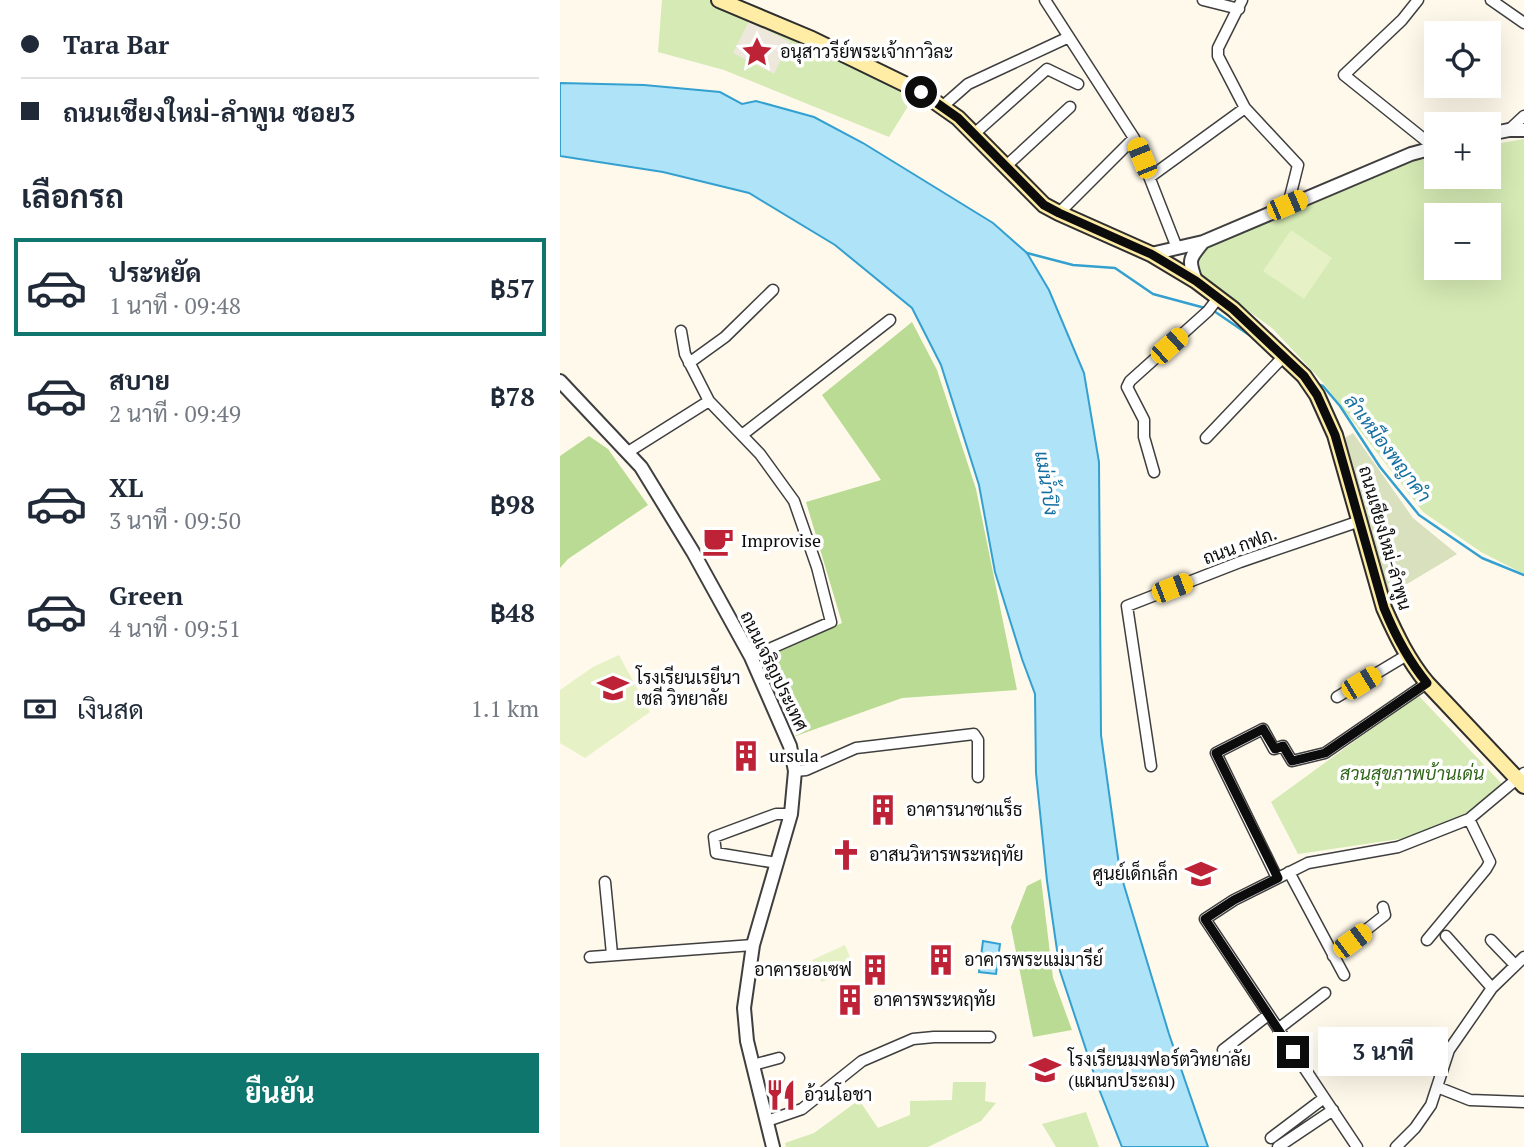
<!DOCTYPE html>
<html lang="th">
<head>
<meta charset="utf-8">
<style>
  body { margin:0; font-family:"PT Serif",Sarabun,serif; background:#f6f6f7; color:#1f2937; height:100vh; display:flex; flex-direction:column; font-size:26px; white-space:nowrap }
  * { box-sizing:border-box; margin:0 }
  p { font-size:23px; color:#747a83 }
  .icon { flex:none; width:38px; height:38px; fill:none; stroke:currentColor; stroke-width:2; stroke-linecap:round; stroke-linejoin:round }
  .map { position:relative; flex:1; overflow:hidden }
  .details { display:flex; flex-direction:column; background:#fff; width:560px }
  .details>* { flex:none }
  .hud { display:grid; align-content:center; height:154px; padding:0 21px; background:#fff }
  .fabs { position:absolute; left:864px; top:21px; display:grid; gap:14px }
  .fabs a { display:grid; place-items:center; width:77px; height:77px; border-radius:0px; background:#fff; box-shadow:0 7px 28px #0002; font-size:35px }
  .end { position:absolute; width:32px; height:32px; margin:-16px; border:9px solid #0c0c0c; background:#fff; box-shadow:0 0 0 4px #fff }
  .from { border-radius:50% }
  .bubble { position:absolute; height:49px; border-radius:0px; background:#fff; box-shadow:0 7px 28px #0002; font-size:23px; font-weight:700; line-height:49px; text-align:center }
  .car { position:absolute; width:21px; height:42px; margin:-21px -10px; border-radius:9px; box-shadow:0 0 5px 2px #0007; background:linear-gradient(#f5c518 24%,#345 0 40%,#f5c518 0 76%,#345 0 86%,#f5c518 0) }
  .hud b { display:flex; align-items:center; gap:24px; height:66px; font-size:26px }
  .hud b+b { border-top:2px solid #e0e1e3 }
  .hud i { width:18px; height:18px; background:#1f2937 }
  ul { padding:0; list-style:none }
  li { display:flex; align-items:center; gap:21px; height:98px; margin:0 14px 10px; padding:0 7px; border:4px solid transparent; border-radius:0px }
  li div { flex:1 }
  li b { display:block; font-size:26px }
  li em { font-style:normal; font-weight:700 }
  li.on { border-color:#0f766e }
  li>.icon { width:63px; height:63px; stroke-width:1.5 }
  h2 { padding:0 21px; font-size:32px; line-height:84px }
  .pay { display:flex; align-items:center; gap:18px; height:77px; padding:0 21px; font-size:26px }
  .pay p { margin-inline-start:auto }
  .primary-button { display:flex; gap:14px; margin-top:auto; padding:14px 21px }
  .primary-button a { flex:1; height:80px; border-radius:0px; background:#0f766e; color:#fff; font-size:28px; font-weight:700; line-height:80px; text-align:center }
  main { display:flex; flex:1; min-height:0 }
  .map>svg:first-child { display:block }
  .green { fill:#d5eab4; fill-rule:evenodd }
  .forest { fill:#badb93 }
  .cemetery { fill:#d8e0bd }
  .pitch { fill:#e6f1c6 }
  .plaza { fill:#eee7db }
  .water { fill:#afe3f7; stroke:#34a0d0; stroke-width:2 }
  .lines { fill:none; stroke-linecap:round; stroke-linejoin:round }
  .stream { stroke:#34a0d0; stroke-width:2.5 }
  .minor-casing { stroke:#3f3f3f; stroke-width:13 }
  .tertiary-casing { stroke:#3f3f3f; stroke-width:16 }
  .secondary-casing { stroke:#2e2e2e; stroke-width:18 }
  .minor { stroke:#fff; stroke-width:10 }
  .tertiary { stroke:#fff; stroke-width:12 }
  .secondary { stroke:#ffeda6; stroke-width:14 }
  .route { stroke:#0c0c0c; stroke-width:9 }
  .labels { text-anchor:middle; stroke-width:7; stroke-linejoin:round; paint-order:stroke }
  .poi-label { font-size:18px; fill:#0c0c0c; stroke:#fff; text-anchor:start }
  .street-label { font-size:18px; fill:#0c0c0c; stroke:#fff }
  .park-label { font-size:18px; font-style:italic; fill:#31651b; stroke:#fff }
  .water-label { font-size:19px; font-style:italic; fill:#136fa0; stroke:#fff }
</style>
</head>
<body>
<main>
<section class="details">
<div class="hud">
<b><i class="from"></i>Tara Bar</b>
<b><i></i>ถนนเชียงใหม่-ลำพูน ซอย3</b>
</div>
<h2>เลือกรถ</h2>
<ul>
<li class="on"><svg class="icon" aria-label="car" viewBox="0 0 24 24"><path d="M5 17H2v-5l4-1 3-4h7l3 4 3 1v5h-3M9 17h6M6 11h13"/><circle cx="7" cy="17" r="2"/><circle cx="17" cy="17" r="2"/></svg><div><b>ประหยัด</b><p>1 นาที · 09:48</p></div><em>฿57</em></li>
<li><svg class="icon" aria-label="car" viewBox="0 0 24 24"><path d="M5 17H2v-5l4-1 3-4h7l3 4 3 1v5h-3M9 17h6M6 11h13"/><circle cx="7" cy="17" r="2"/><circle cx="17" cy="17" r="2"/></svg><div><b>สบาย</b><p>2 นาที · 09:49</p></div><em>฿78</em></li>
<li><svg class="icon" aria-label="car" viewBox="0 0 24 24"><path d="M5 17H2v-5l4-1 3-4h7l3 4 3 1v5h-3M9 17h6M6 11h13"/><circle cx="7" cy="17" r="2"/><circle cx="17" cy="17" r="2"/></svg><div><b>XL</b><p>3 นาที · 09:50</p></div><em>฿98</em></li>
<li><svg class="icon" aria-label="car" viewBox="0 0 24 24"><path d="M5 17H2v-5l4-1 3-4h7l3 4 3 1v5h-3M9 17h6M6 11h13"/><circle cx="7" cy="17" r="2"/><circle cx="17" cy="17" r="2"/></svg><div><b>Green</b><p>4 นาที · 09:51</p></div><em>฿48</em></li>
</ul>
<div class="pay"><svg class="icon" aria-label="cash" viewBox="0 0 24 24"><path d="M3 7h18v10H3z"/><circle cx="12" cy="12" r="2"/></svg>เงินสด<p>1.1 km</p></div>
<div class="primary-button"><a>ยืนยัน</a></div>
</section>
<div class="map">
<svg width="964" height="1147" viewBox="0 0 964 1147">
  <rect width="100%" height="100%" fill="#fff9eb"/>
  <path class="green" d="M102,0H149L269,51L355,95L329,137L164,70L98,52Z
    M964,139V574L921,552L863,512L760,379L712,328L639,275L636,259L648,246L859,157L877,154V177H929V145ZM877,215H929V268H877Z
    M858,695L943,785L903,815L853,837L738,854L711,802Z
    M393,1082H426L425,1101L436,1103L421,1121L368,1147H226L225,1143L254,1133L299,1100L318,1128L350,1115V1101L392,1100Z
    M526,1112L539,1147H496L482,1124Z"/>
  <path class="forest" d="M352,322L377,370L416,489L457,690L342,698L236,736L201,658L282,623L246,502L321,480L262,395Z
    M29,436L48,449L88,505L8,559L0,568V456Z
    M481,879L493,978L512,1030L473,1037L451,927L467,886Z"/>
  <path class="cemetery" d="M793,433L853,518L897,554L827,596L781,440Z"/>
  <path class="pitch" d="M731,230L772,258L744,299L703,271Z
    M59,655L90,712L25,758L0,743V690L33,667Z
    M285,945L294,967L262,982L252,960Z"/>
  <path class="plaza" d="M189,21L230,42L214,74L173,53Z"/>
  <path class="water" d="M0,83L84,85L160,92L182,104L196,101L254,117L303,143L433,223L467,253L489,290L524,373L539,462L541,735L560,872L609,1034L648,1147H562L539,1089L500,971L487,881L476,773L475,694L462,659L435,572L419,485L381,365L352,308L275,245L189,193L103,172L0,156Z
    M423,941L440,944L436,974L419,972Z"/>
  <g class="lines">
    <path class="stream" d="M467,253L513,265L555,268L593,294L645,308
      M651,309L698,341
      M757,384L763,386L780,406L820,467L859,515L922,558L964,575"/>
    <defs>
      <path id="minor" d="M485,0L574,138L617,248
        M643,0L679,9
        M682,0L658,48V56L685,108L738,165L728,205
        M858,0L842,20L784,75L875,148
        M931,0L964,23
        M383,106L408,84L509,37
        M949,130L964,116
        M414,134L487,69L518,84
        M445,167L510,107
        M590,177L685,108
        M499,213L574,138
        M121,331L125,354L149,401L200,454L234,501L257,567L271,622L191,657
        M129,363L165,337L213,290
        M182,435L330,320
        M646,438L723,357
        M68,452L149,401
        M594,472L584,437V420L567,387L570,381L648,311L658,298
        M777,697L847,655
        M591,766L567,606L680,562L800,521
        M235,771L246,770L296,748L414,734L418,740V777
        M217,863L156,853L154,837L216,814H231
        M729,872L784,975
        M717,878L656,753L703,729L714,749L723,746L732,761L765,753L867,683
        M45,882L52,954
        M886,936L932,988
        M867,940L926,869L930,862L909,819
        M931,940L955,965
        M773,956L825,915L823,907
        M30,957L193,945
        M718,1029L765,993
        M663,1050L708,1015
        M193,1065L219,1058
        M877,1087L910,1100L964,1102
        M207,1121L242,1109L302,1061L353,1039L374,1037H430
        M711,1138L764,1098
        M718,1147L773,1110
        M797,1147L645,919L674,900L748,863L838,847L909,819L964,773
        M836,1147L855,1128L871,1105L889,1050L932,988L964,957"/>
      <path id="tertiary" d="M929,134L949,130H964
        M591,254L643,242
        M636,281C628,260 629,259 643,242L851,154L877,147
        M0,381L81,467L133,552L191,657L230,746L235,771L231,814L193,945L184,1008L187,1041L213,1147"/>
      <path id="secondary" d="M159,0L252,39L361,92L398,118L484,205L499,213L591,254L636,281L673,309L744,376L757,395L775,435L824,608C836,635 848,660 867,683L964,786"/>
    </defs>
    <use href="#minor" class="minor-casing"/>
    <use href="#tertiary" class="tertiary-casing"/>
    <use href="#secondary" class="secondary-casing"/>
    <use href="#minor" class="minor"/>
    <use href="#tertiary" class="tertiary"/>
    <use href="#secondary" class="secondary"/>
  </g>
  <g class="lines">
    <path class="route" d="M361,92L398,118L484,205L499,213L591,254L636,281L673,309L744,376L757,395L775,435L824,608C835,635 848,660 867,683L765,753L732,761L723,746L715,749L703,729L656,753L718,878L674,900L645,919L733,1052"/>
  </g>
  <defs>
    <symbol id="sight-bare" viewBox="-9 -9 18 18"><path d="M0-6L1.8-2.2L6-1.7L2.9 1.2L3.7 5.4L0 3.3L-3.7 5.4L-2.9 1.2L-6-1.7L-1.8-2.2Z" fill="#be2237" stroke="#fff" stroke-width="2.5" paint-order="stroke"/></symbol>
    <symbol id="cafe-bare" viewBox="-9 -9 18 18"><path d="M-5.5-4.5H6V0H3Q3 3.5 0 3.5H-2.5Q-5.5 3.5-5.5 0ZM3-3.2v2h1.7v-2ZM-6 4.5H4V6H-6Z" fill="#be2237" stroke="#fff" stroke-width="2.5" paint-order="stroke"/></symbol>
    <symbol id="university-bare" viewBox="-9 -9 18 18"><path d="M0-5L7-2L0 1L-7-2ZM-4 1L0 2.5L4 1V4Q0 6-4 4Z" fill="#be2237" stroke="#fff" stroke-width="2.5" paint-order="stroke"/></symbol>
    <symbol id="building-bare" viewBox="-9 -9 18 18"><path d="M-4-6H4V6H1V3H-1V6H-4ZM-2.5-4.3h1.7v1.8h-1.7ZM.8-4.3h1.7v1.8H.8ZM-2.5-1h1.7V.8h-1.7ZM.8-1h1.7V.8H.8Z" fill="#be2237" stroke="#fff" stroke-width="2.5" paint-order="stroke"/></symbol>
    <symbol id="church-bare" viewBox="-9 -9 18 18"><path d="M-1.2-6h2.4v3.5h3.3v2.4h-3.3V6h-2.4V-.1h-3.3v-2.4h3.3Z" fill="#be2237" stroke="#fff" stroke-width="2.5" paint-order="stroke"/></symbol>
    <symbol id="school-bare" viewBox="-9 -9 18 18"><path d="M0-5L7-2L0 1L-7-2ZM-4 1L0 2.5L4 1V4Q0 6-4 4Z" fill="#be2237" stroke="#fff" stroke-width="2.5" paint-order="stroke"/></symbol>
    <symbol id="restaurant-bare" viewBox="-9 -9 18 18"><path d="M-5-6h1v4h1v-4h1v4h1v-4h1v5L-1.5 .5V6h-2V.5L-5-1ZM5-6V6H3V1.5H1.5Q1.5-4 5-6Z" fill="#be2237" stroke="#fff" stroke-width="2.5" paint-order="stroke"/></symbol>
  </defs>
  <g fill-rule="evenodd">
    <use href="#sight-bare" x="175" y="30" width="44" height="44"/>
    <use href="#cafe-bare" x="136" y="519" width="44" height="44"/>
    <use href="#university-bare" x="31" y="666" width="44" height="44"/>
    <use href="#building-bare" x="164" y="734" width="44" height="44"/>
    <use href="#building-bare" x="301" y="788" width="44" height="44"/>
    <use href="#church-bare" x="264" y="833" width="44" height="44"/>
    <use href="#school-bare" x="619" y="852" width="44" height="44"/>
    <use href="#building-bare" x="359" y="938" width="44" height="44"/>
    <use href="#building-bare" x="293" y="948" width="44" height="44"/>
    <use href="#building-bare" x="268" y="978" width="44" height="44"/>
    <use href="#school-bare" x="463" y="1048" width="44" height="44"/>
    <use href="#restaurant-bare" x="199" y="1073" width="44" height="44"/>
  </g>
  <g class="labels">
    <g class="poi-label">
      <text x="220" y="58">อนุสาวรีย์พระเจ้ากาวิละ</text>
      <text x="181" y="547">Improvise</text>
      <text x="76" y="684">โรงเรียนเรยีนา<tspan x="76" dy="21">เชลี วิทยาลัย</tspan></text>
      <text x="209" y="762">ursula</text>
      <text x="346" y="816">อาคารนาซาแร็ธ</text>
      <text x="309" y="861">อาสนวิหารพระหฤทัย</text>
      <text x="618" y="880" text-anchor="end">ศูนย์เด็กเล็ก</text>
      <text x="404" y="966">อาคารพระแม่มารีย์</text>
      <text x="292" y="976" text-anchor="end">อาคารยอเซฟ</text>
      <text x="313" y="1006">อาคารพระหฤทัย</text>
      <text x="508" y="1066">โรงเรียนมงฟอร์ตวิทยาลัย<tspan x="508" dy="21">(แผนกประถม)</tspan></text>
      <text x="244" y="1101">อ้วนโอชา</text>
    </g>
    <g class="street-label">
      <text transform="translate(825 538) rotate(74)" y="6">ถนนเชียงใหม่-ลำพูน</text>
      <text transform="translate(680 546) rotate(-20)" y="6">ถนน กฟภ.</text>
      <text transform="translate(214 671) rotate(64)" y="6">ถนนเจริญประเทศ</text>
    </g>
    <g class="park-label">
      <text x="852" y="780">สวนสุขภาพบ้านเด่น</text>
    </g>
    <g class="water-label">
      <text transform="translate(828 448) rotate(53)" y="7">ลำเหมืองพญาคำ</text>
      <text transform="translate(487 483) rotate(81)" y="7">แม่น้ำปิง</text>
    </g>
  </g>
</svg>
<div class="fabs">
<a><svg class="icon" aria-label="locate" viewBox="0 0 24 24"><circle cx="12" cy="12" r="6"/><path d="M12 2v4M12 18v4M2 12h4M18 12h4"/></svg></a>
<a>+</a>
<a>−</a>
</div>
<i class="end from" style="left:361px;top:92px"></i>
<i class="end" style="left:733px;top:1052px"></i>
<div class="bubble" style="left:758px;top:1027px;width:130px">3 นาที</div>
<i class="car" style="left:582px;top:158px;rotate:338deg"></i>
<i class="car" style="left:727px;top:205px;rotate:67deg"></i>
<i class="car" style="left:609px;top:346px;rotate:48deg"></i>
<i class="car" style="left:612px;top:588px;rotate:69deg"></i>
<i class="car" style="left:801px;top:683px;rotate:59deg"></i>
<i class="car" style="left:792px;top:941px;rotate:53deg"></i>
</div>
</main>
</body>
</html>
